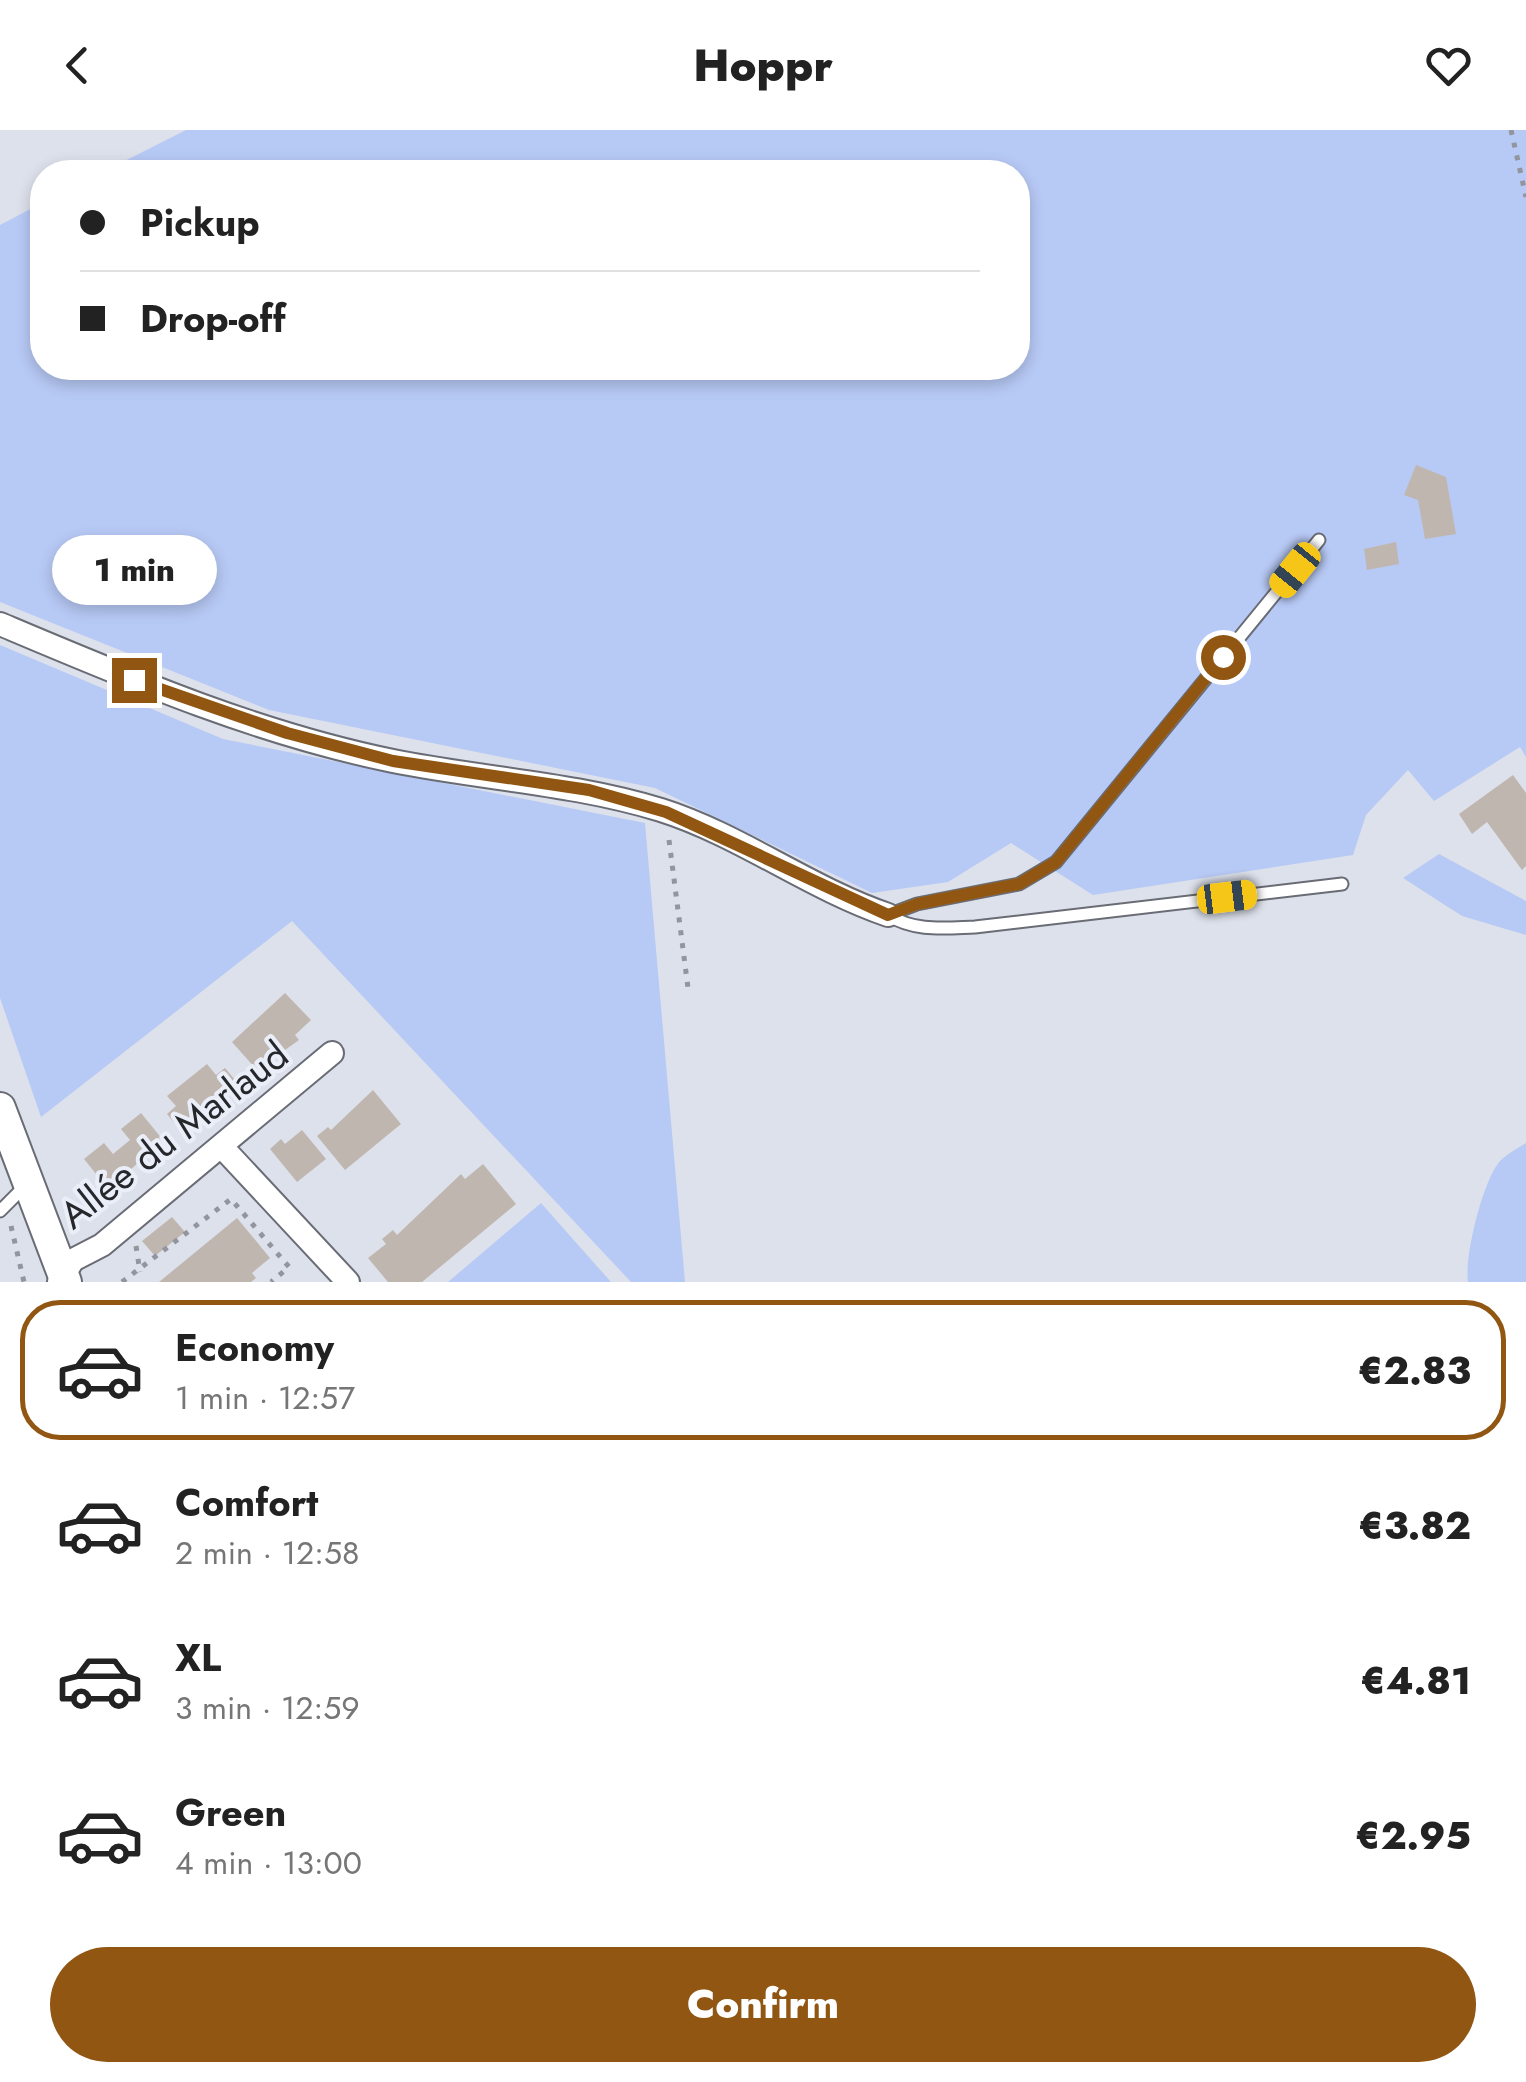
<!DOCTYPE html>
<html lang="en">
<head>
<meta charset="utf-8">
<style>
  body { margin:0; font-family:Jost,sans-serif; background:#f2f2f2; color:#222; height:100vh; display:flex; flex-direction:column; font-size:38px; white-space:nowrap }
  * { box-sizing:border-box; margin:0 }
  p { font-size:32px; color:#767676 }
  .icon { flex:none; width:55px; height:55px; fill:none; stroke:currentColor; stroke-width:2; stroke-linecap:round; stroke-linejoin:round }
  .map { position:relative; height:1152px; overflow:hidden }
  .panel { display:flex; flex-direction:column; background:#fff; flex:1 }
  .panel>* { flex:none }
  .hud { position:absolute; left:30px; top:30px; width:1000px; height:220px; border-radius:40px; box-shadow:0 5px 15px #0003; display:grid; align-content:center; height:220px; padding:0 50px; background:#fff }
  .end { position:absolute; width:45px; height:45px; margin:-22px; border:12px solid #905612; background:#fff; box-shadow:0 0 0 5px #fff }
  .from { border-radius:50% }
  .bubble { position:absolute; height:70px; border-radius:35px; background:#fff; box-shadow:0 5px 15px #0003; font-size:32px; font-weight:800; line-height:70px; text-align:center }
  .car { position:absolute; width:30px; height:60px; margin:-30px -15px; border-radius:12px; box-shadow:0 0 8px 2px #0007; background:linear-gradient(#f5c518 24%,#345 0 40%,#f5c518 0 76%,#345 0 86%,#f5c518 0) }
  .hud b { display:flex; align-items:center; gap:35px; height:95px; font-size:38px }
  .hud b+b { border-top:2px solid #e0e0e0 }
  .hud i { width:25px; height:25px; background:#222 }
  ul { padding:18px 0 0; list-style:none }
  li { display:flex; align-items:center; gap:30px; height:140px; margin:0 20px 15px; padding:0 30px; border:5px solid transparent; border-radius:40px }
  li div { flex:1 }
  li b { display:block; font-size:38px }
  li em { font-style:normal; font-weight:800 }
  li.active { border-color:#905612 }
  li>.icon { width:90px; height:90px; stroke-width:1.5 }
  .primary-button { display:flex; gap:20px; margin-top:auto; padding:20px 50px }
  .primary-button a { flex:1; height:115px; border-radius:60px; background:#905612; color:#fff; font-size:40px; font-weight:800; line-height:115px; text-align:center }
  header { display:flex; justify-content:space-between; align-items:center; height:130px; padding:0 50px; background:#fff; font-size:45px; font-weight:800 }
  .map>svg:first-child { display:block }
  .green { fill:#b7c9f5 }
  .building { fill:#c0b6b0 }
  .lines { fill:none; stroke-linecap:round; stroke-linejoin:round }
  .lane-casing { stroke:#696c75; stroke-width:15 }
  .street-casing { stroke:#696c75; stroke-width:26 }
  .secondary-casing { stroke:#696c75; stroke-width:34 }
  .path { stroke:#92959d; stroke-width:5; stroke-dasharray:5 8; stroke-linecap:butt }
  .lane { stroke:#fff; stroke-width:11 }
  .street { stroke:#fff; stroke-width:22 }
  .secondary { stroke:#fff; stroke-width:30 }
  .route { stroke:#905612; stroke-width:12 }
  .labels { text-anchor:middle; stroke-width:8; stroke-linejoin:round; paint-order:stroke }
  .street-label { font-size:38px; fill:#26272b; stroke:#eaeef8 }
</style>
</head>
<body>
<header><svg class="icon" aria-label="back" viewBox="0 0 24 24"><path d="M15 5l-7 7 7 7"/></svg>Hoppr<svg class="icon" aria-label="heart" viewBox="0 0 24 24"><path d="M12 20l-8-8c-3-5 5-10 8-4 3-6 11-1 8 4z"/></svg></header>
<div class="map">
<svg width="1526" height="1152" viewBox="0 0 1526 1152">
  <rect width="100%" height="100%" fill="#dde1eb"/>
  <path class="green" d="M186,0H1526V627L1520,617L1434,671L1408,640L1366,685L1353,725L1093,765L1011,713L948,752L872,763L655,658L269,580L0,472V95L42,73V238H1018V42H103Z
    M0,515L223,609L645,693L685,1152H631L292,791L41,987L0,868Z
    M1439,724L1526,771V805L1462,786L1403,748Z
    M1526,1013V1152H1468C1464,1127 1483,1050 1500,1031C1507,1024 1518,1018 1526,1013Z
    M541,1073L611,1152H448Z"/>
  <path class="building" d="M1416,335L1446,347L1456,404L1425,409L1418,370L1404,365Z
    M1396,412L1399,434L1367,440L1364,419Z
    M1513,645L1526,663V736L1522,740L1487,692L1472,704L1459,684Z
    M285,863L311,890L295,905L299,910L257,940L232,912Z
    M207,934L216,945L225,938L240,956L199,984L201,987L182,1002L167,984L176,976L167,966Z
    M373,960L401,994L345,1040L317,1006L328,997L331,1000Z
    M141,983L163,1010L118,1051L116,1048L105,1055L84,1029L104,1013L113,1024L130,1010L121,999Z
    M302,1000L326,1029L297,1052L270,1019L281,1009L285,1014Z
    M483,1034L516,1074L422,1152H388L368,1128L386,1114L382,1109L393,1100L397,1105L461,1044L465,1049Z
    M172,1087L185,1102L155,1126L142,1111Z
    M237,1088L270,1128L252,1143L256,1148L251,1152H159Z"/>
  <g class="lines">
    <defs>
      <path id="lane" d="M888,785L917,774L1019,754L1056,732L1319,410
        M888,785C915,802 944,798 975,797L1342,754
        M0,1081L25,1056"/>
      <path id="street" d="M0,494C128,548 256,603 393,631C483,649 573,653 661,680C740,705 809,758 888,785
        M222,1017L348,1152
        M59,1152L73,1130L102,1115L332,923"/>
      <path id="secondary" d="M0,978L66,1152"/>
    </defs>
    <use href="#lane" class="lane-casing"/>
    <use href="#street" class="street-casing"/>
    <use href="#secondary" class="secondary-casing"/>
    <path class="path" d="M1511,0L1526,67
      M669,710L688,858
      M11,1096L24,1152
      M136,1116L140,1142
      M122,1152L231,1069L289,1137L271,1152"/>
    <use href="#lane" class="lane"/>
    <use href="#street" class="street"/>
    <use href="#secondary" class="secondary"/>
  </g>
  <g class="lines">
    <path class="route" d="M134,550L287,603L393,631L589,660L666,682L888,785L917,774L1019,754L1056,732L1223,527"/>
  </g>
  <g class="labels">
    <g class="street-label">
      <text transform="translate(174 1005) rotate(-38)" y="13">Allée du Marlaud</text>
    </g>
  </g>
</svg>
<i class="end from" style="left:1223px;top:527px"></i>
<i class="end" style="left:134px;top:550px"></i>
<div class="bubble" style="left:52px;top:405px;width:165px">1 min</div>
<i class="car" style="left:1295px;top:440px;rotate:219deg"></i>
<i class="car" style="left:1227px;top:767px;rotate:83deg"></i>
<div class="hud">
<b><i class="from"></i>Pickup</b>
<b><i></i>Drop-off</b>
</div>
</div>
<section class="panel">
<ul>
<li class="active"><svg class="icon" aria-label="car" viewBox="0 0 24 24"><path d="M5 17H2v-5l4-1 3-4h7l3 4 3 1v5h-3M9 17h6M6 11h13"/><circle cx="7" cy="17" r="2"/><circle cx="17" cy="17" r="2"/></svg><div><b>Economy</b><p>1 min · 12:57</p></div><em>€2.83</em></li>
<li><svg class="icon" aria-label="car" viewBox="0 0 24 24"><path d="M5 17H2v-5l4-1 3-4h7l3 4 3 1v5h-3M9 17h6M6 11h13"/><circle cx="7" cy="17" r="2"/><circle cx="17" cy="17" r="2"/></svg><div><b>Comfort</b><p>2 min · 12:58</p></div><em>€3.82</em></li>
<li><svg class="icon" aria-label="car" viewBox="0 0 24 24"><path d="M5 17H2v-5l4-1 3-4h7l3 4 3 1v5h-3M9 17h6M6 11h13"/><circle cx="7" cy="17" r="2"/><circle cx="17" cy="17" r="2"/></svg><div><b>XL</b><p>3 min · 12:59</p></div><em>€4.81</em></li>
<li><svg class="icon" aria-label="car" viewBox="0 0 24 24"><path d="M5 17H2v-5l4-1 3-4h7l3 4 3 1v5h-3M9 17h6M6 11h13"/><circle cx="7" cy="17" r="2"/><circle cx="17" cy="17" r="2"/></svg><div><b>Green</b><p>4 min · 13:00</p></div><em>€2.95</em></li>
</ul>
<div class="primary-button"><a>Confirm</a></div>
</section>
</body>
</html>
